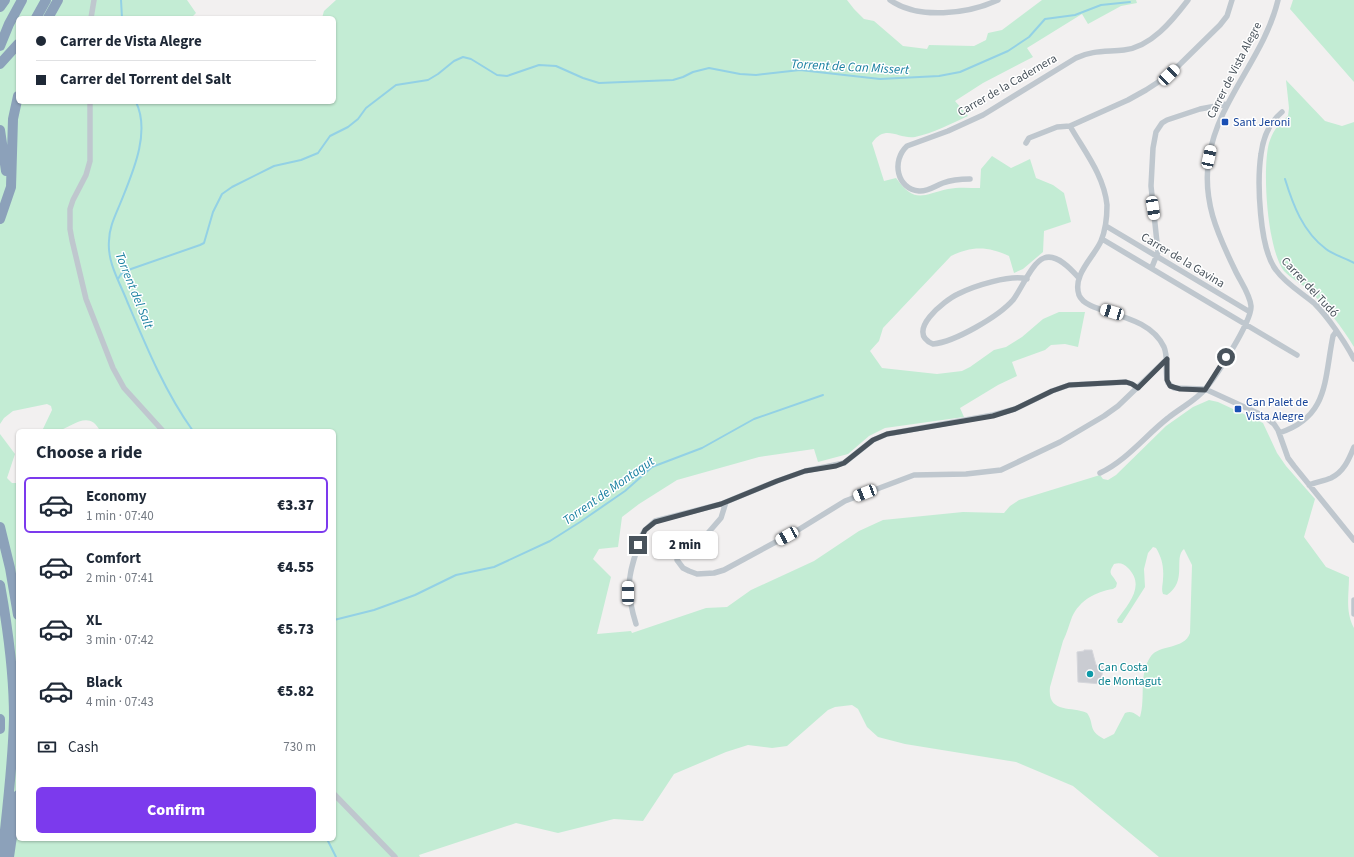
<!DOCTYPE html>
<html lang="en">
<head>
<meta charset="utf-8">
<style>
  body { margin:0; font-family:"Source Sans 3",sans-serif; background:#f6f6f7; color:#1f2937; height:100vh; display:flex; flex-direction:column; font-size:15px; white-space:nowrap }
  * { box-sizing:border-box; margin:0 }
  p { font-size:13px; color:#747a83 }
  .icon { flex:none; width:22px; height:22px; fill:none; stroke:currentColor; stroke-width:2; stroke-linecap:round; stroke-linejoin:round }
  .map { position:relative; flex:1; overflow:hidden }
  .side { position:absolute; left:16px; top:429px; width:320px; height:412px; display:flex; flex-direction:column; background:#fff; border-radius:6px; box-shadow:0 1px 3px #0004 }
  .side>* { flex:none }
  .top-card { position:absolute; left:16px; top:16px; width:320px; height:88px; border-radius:6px; box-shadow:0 1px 3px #0004; display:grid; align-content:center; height:88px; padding:0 20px; background:#fff }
  .end { position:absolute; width:18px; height:18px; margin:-9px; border:5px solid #49535c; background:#fff; box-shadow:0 0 0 2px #fff }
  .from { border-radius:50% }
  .bubble { position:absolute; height:28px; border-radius:6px; background:#fff; box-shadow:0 1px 3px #0004; font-size:13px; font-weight:800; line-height:28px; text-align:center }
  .car { position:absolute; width:12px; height:24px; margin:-12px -6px; border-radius:5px; box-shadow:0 0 3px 1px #0007; background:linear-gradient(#fff 24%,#345 0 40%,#fff 0 76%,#345 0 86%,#fff 0) }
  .top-card b { display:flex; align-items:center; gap:14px; height:38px; font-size:15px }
  .top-card b+b { border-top:1px solid #e0e1e3 }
  .top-card i { width:10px; height:10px; background:#1f2937 }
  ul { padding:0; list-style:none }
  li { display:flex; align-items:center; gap:12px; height:56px; margin:0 8px 6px; padding:0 12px; border:2px solid transparent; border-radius:6px }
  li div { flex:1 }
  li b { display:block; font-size:15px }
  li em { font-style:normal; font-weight:800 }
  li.active { border-color:#7c3aed }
  li>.icon { width:36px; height:36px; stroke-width:1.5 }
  h2 { padding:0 20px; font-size:18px; line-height:48px }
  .pay { display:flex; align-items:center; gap:10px; height:44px; padding:0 20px; font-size:15px }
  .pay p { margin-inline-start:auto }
  .button { display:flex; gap:8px; margin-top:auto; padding:8px 20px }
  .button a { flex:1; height:46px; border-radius:6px; background:#7c3aed; color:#fff; font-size:16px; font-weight:800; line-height:46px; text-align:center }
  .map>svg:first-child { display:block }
  .green { fill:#c3ecd4; fill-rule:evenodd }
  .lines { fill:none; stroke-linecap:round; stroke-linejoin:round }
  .stream { stroke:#93d1e5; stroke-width:2 }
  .building { fill:#caccd2; stroke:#d5d6db }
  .minor { stroke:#bfc7ce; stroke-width:5.5 }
  .motorway { stroke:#8ca1ba; stroke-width:10 }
  .route { stroke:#49535c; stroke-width:5 }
  .transit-dot { fill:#1a4fb4; stroke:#fff; stroke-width:1.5 }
  .culture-dot { fill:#0f9aa8; stroke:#fff; stroke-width:1.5 }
  .labels { text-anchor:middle; stroke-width:3; stroke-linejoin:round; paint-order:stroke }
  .street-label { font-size:12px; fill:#49535c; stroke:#fff }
  .transit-label { font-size:12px; fill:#164399; stroke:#fff; text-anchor:start }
  .culture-label { font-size:12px; fill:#0d838f; stroke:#fff; text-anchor:start }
  .water-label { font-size:13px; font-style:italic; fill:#187fa0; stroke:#fff }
</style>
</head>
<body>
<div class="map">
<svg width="1354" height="857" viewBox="0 0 1354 857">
  <rect width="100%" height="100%" fill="#f2f0f0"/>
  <path class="green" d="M0,0H187L196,13L191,18H18V102H334V18H322L324,11L336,0H847L854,9L864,19L874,21L903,46L927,49L929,45L974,46L986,40L988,33L1002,30L1042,0H1136L1137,3L1121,6L1088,24L1082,14L1027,48L1033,57L983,83L955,101L968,116C951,124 933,133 915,137C899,140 886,123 872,143L884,181L896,178C915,204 922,195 948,189C958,187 969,188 980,188L981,169L992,156L1011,168L1030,159L1036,178L1053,185L1064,193L1071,222L1044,231L1043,252L1023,269L1014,273L1009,256C988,246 971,246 951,256L883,328L879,341L870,351L882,368L937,374L962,371L970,367L994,350L1006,347L1022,337L1043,319L1059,312H1085L1078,347L1065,344L1051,345L1045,350L1012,362L1017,376L998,385L960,408L964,417L885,428L869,436L848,454L818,462L814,449L759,457L677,480L639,504L622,517L618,547L599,549L593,559L611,577L597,634L631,631L632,633L706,608L727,607L751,590L814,561L859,531L883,520L963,512L1004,513L1010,506L1019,500L1100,475L1103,479L1108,480L1116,475L1166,426L1193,407L1209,400L1218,402L1263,423L1277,453L1286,466L1315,499L1304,537L1326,567L1349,577C1349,595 1345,611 1354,628V857H1159L1073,786L1016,762L905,744L878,737L867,727L858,709L852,705L835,707L828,710L787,746L772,748L748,745L726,752L674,774L643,821L614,819L558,833L516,823L419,855L420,857H0V434L15,454L7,478L12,483H18V839H334V431H100C89,409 72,427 58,431C54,432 47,431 42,431L52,410L51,406L47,404L13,411L4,418L0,424ZM1153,547L1156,548C1162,558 1164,567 1163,579C1163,584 1161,589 1163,594L1167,595C1188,581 1173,558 1184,549L1192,565L1190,633C1184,650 1160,644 1151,656C1138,674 1146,697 1140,717C1135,714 1132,710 1125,713L1114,734L1104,739C1087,730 1095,724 1087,713C1071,706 1047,714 1050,687L1063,641C1067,633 1069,625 1072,617C1080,600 1095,592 1113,589L1116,587L1117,583C1112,573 1107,575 1114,564C1120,562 1124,564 1128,568C1146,586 1128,604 1117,620L1118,623H1122L1145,587L1144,569L1148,553Z
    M1293,0H1354V82L1290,9Z
    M1286,80L1325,121L1342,126L1354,122V347C1342,327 1327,308 1311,292C1303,284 1291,279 1284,271C1267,249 1262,169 1269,143C1273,131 1278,124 1288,116L1289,108Z"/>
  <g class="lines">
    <path class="stream" d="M121,0L122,18
      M136,102C151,133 132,174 120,204C115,216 109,228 109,241C107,262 120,283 127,301C146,346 165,392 193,431
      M1285,179C1293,205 1303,232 1326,249C1334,255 1345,258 1354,263
      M118,279L121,274L131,269L200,245L204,243L213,212L222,194L232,187L274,166L301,160L318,153L330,136L348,127L358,119L366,108L396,85L428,80L438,74L454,61L463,57L471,59L497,75L507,76L539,65L556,66L583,78L599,83L673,80L683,77L693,72L709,68L740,74L756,75L800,70L880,79L939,76L960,72L1008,51L1029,37L1045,19L1075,15L1101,5L1130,2
      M334,620L374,610L415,595L456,575L494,567L550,541L580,522L625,491L652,467L702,448L754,419L823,395
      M327,839L336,857"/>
  </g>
  <path class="building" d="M1084,650H1092L1096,665L1103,666L1101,684L1078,682L1077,652L1084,651Z"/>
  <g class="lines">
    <path class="minor" d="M890,0C918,20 968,14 998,0
      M91,18L94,0
      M90,102V161L86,175L73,200L70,209V229L72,240L86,299L113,368L124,388L163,431
      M1282,112C1270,122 1263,138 1261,154C1257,181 1259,248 1276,270C1286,284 1302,293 1315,304C1328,317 1345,342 1354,359
      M1070,126C1084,151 1104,175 1107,205C1107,217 1106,229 1101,241C1094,257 1072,275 1079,295C1087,316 1147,310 1164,347C1169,359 1164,371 1168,383L1174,388L1205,389L1264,416L1274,424L1278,430L1288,458L1294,466L1354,540
      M1026,143L1029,138L1057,127L1070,126L1128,100L1146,90L1169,75L1220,25L1227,16L1232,0
      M970,179C961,179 951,180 943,183C935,186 927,192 919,191C897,189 891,161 907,146L948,131L983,115L1076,58C1092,50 1108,52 1124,50C1151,47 1172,21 1188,0
      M1106,226L1250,312
      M1102,239L1297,355
      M1152,267L1158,252L1151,186L1153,148L1156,132L1162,123L1167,120L1200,109L1227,104
      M1027,279C1011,274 974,286 958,294C945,300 904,332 933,344C955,342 999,316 1013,300C1021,290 1032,262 1044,258C1057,253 1072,270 1079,278
      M1279,433C1329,417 1324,380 1333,336L1336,332
      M1100,473C1127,460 1145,436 1168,418C1180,408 1197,400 1206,388C1217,375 1252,321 1251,306C1250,294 1240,281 1235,270C1217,233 1202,200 1209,157C1219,98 1264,58 1278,0
      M1309,485C1317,482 1324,481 1331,478C1344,472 1349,459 1354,447
      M726,502L721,518L708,533L679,551L677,560L683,568L689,571L697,574L714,573L724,570L798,530L845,501L914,475L966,474L1001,470L1060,442L1104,416L1118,406L1167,359
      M1354,600V614
      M636,624C624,586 629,572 642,535L645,530L655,521L721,504L777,481L805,471L844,463L873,440L887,434L993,415L1015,409L1052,391L1069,385L1126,382L1132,384L1138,388
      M334,794L395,857"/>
    <path class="motorway" d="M0,7L5,0
      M36,18L46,0
      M48,18L58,0
      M0,46L9,24L22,0
      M0,64L18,44
      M0,130L6,171
      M0,219L11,187L13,119L18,96
      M0,527L10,568L18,615
      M0,585C8,629 14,673 14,718C13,764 7,811 2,857
      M0,719V729
      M9,857L18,795"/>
  </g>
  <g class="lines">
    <path class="route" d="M638,545L645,530L655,522L721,504L777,481L805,471L836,466L844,463L873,440L887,434L993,416L1015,409L1052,391L1069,385L1126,382L1132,384L1138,388L1167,359V380L1170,386L1180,389L1205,390L1226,357"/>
  </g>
  <g class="transit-dot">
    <rect x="1221" y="118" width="8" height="8" rx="2"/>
    <rect x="1234" y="405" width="8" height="8" rx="2"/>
  </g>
  <circle class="culture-dot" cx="1090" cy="674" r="4"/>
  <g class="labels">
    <g class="street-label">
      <text transform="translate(1234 70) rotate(-63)" y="4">Carrer de Vista Alegre</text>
      <text transform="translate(1007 85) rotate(-30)" y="4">Carrer de la Cadernera</text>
      <text transform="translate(1183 260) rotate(31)" y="4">Carrer de la Gavina</text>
      <text transform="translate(1310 287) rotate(47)" y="4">Carrer del Tudó</text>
    </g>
    <g class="transit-label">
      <text x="1233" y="126">Sant Jeroni</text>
      <text x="1246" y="406">Can Palet de<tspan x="1246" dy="14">Vista Alegre</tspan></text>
    </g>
    <g class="culture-label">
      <text x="1098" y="671">Can Costa<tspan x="1098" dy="14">de Montagut</tspan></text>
    </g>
    <g class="water-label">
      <text transform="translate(850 66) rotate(3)" y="5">Torrent de Can Missert</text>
      <text transform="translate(135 290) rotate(68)" y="5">Torrent del Salt</text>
      <text transform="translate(608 490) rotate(-35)" y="5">Torrent de Montagut</text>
    </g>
  </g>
</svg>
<i class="end from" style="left:1226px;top:357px"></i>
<i class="end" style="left:638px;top:545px"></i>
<div class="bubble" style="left:652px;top:531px;width:66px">2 min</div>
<i class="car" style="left:1169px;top:75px;rotate:46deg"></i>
<i class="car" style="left:1209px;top:157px;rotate:12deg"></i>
<i class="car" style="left:1153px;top:208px;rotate:171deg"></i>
<i class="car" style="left:1112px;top:312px;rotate:287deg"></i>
<i class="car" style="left:865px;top:493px;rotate:249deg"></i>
<i class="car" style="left:787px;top:536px;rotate:241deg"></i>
<i class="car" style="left:628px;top:593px;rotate:0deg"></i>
<div class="top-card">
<b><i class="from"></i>Carrer de Vista Alegre</b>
<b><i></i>Carrer del Torrent del Salt</b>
</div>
<section class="side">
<h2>Choose a ride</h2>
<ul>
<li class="active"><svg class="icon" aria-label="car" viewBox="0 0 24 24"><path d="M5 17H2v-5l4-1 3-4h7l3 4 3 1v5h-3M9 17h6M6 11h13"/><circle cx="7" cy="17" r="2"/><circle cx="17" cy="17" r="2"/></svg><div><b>Economy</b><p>1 min · 07:40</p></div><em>€3.37</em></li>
<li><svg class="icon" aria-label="car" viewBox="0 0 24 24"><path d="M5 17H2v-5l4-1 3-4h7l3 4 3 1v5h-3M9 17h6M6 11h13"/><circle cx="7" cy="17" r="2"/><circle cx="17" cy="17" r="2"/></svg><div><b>Comfort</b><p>2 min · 07:41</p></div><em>€4.55</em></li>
<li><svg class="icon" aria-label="car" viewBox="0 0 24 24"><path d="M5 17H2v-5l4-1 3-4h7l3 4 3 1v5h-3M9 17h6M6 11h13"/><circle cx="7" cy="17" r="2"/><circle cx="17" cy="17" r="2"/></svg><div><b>XL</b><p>3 min · 07:42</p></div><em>€5.73</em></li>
<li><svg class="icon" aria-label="car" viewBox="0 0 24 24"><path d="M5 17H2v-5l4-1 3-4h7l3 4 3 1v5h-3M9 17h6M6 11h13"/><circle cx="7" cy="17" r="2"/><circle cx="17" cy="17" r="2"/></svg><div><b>Black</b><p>4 min · 07:43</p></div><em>€5.82</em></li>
</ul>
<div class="pay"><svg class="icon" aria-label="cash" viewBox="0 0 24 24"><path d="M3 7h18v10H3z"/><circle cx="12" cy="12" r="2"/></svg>Cash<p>730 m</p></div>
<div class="button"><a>Confirm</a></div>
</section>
</div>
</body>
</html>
